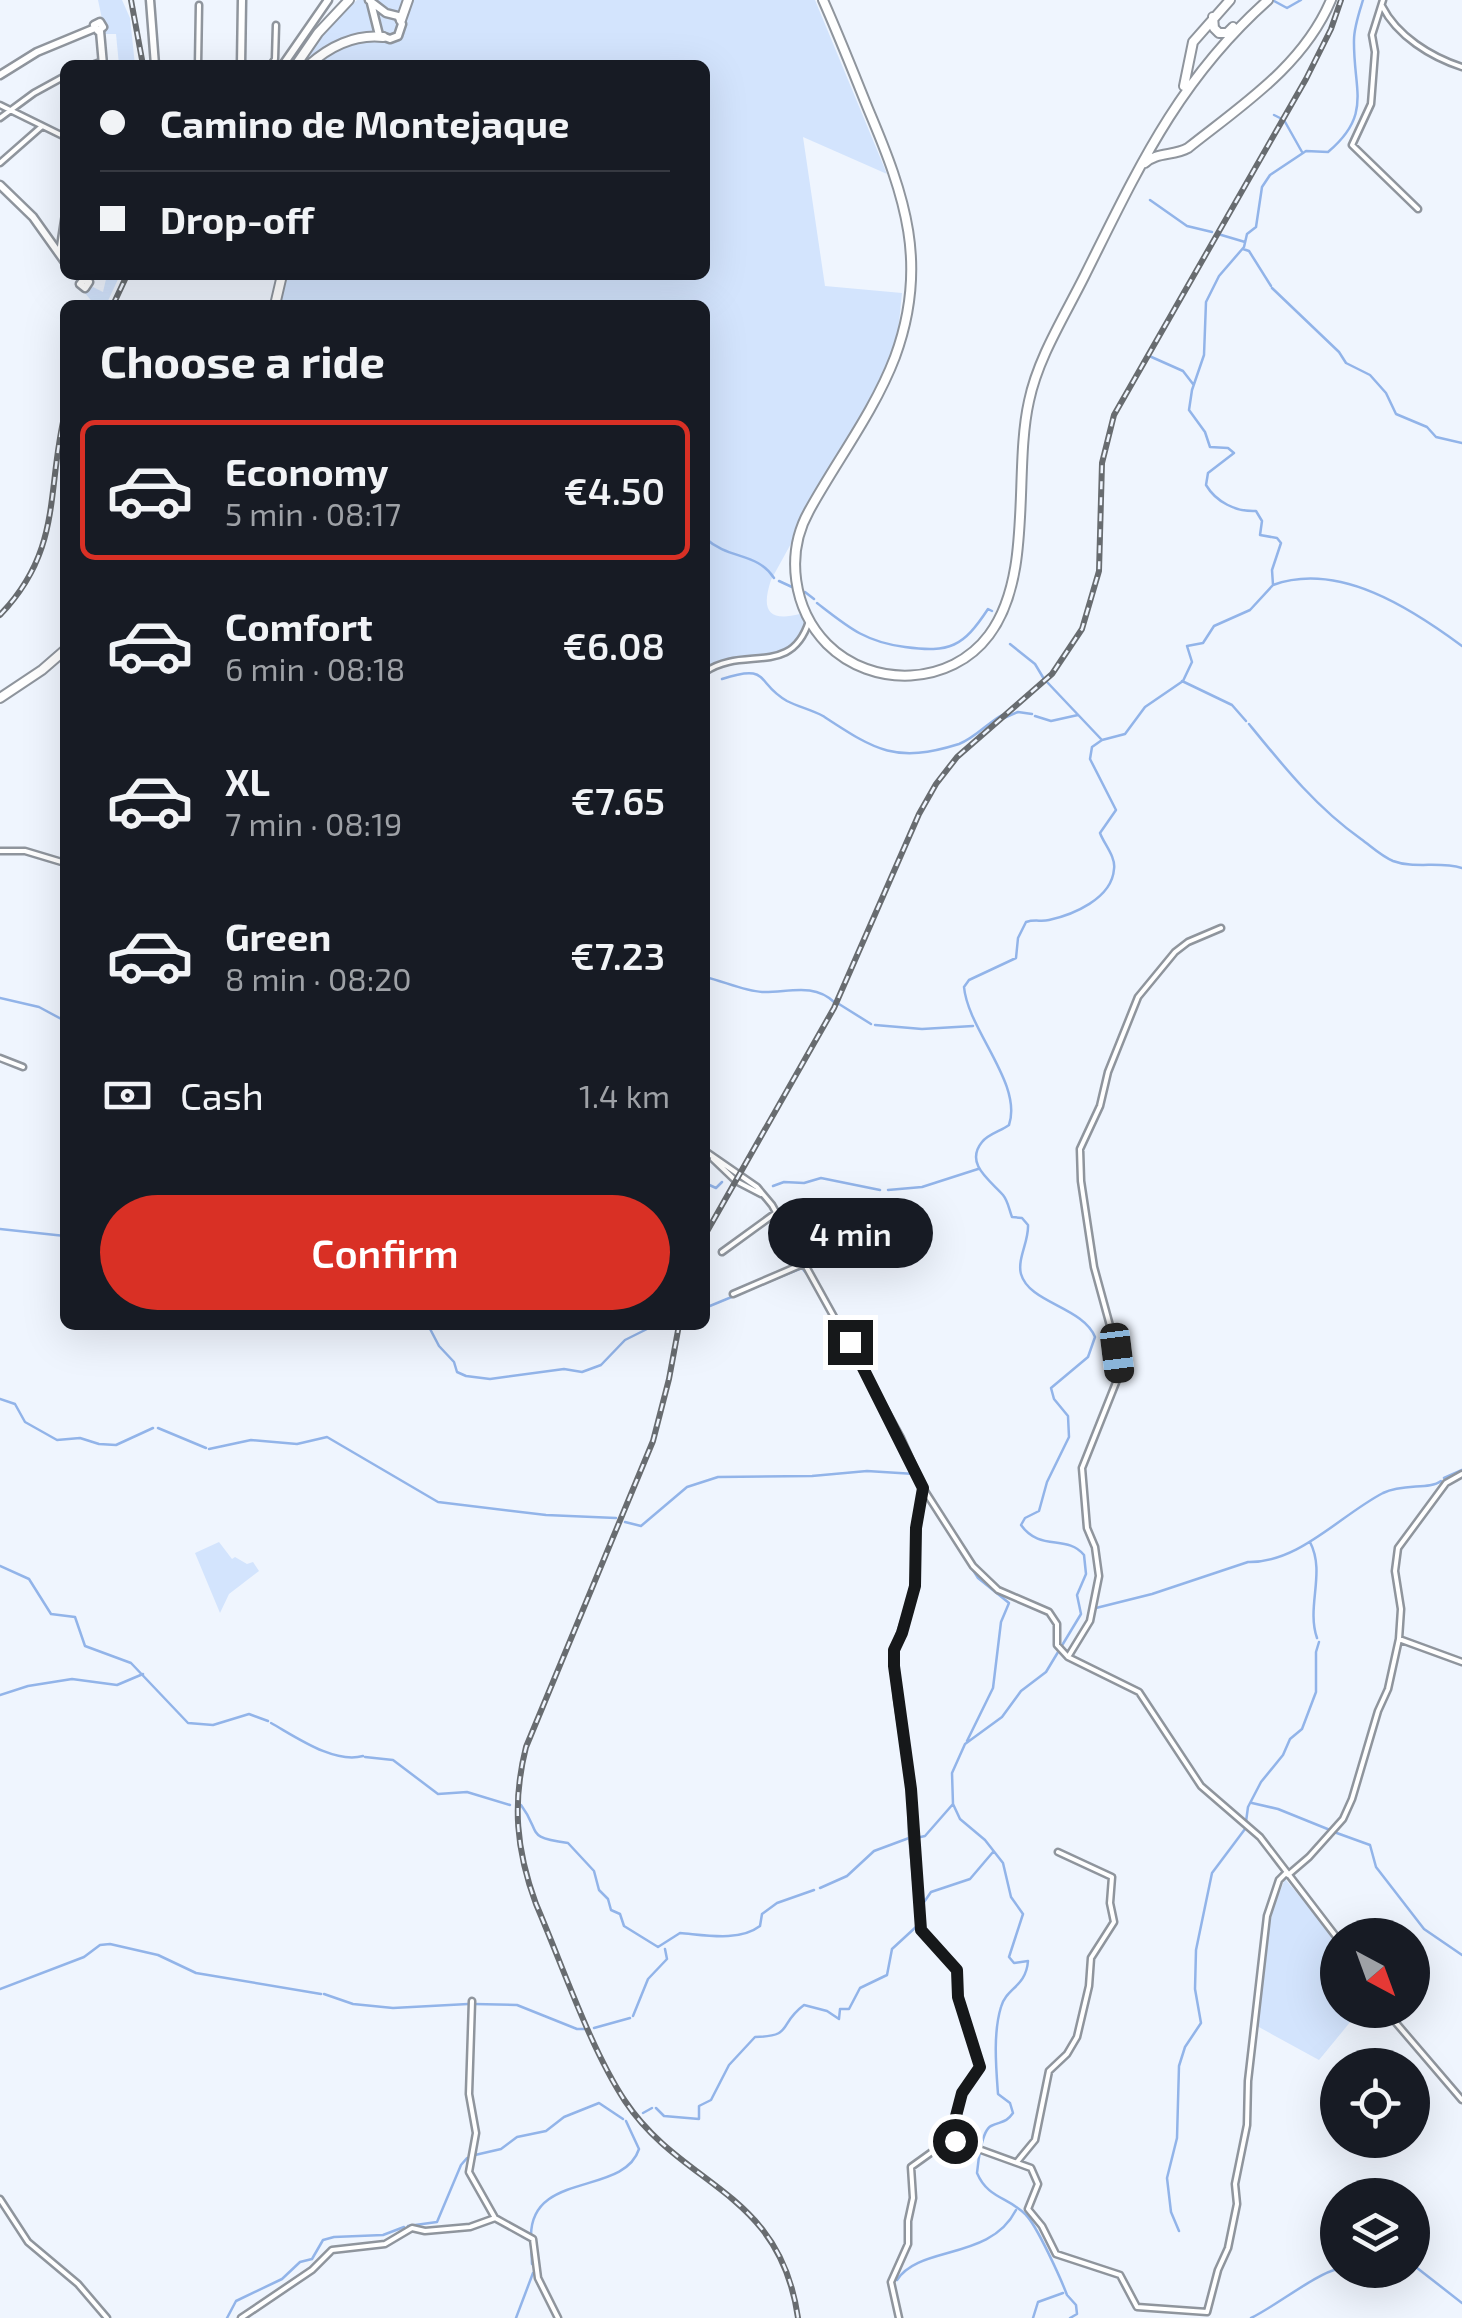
<!DOCTYPE html>
<html lang="en">
<head>
<meta charset="utf-8">
<style>
  body { margin:0; font-family:"Exo 2",sans-serif; background:#20242c; color:#f1f3f6; height:100vh; display:flex; flex-direction:column; font-size:38px; white-space:nowrap }
  * { box-sizing:border-box; margin:0 }
  p { font-size:32px; color:#9ea1a6 }
  .icon { flex:none; width:55px; height:55px; fill:none; stroke:currentColor; stroke-width:2; stroke-linecap:round; stroke-linejoin:round }
  .map { position:relative; flex:1; overflow:hidden }
  .panel { position:absolute; left:60px; top:300px; width:650px; height:1030px; display:flex; flex-direction:column; background:#171b24; border-radius:15px; box-shadow:0 10px 40px #0002 }
  .panel>* { flex:none }
  .guide { position:absolute; left:60px; top:60px; width:650px; height:220px; border-radius:15px; box-shadow:0 10px 40px #0002; display:grid; align-content:center; height:220px; padding:0 40px; background:#171b24 }
  .needle { width:65px; rotate:139deg }
  .tools { position:absolute; left:1320px; top:1918px; display:grid; gap:20px }
  .tools a { display:grid; place-items:center; width:110px; height:110px; border-radius:50%; background:#171b24; box-shadow:0 10px 40px #0002; font-size:50px }
  .end { position:absolute; width:45px; height:45px; margin:-22px; border:12px solid #16181a; background:#fff; box-shadow:0 0 0 5px #fff }
  .from { border-radius:50% }
  .bubble { position:absolute; height:70px; border-radius:35px; background:#171b24; box-shadow:0 10px 40px #0002; font-size:32px; font-weight:600; line-height:70px; text-align:center }
  .car { position:absolute; width:30px; height:60px; margin:-30px -15px; border-radius:12px; box-shadow:0 0 8px 2px #0007; background:linear-gradient(#222 24%,#8ab4d8 0 40%,#222 0 76%,#8ab4d8 0 86%,#222 0) }
  .guide b { display:flex; align-items:center; gap:35px; height:95px; font-size:38px }
  .guide b+b { border-top:2px solid #363941 }
  .guide i { width:25px; height:25px; background:#f1f3f6 }
  ul { padding:0; list-style:none }
  li { display:flex; align-items:center; gap:30px; height:140px; margin:0 20px 15px; padding:0 20px; border:5px solid transparent; border-radius:15px }
  li div { flex:1 }
  li b { display:block; font-size:38px }
  li em { font-style:normal; font-weight:600 }
  li.on { border-color:#d93025 }
  li>.icon { width:90px; height:90px; stroke-width:1.5 }
  h2 { padding:0 40px; font-size:45px; line-height:120px }
  .pay { display:flex; align-items:center; gap:25px; height:110px; padding:0 40px; font-size:38px }
  .pay p { margin-inline-start:auto }
  .cta { display:flex; gap:20px; margin-top:auto; padding:20px 40px }
  .cta a { flex:1; height:115px; border-radius:60px; background:#d93025; color:#fff; font-size:40px; font-weight:600; line-height:115px; text-align:center }
  .map>svg:first-child { display:block }
  .green { fill:#d3e4fd }
  .lines { fill:none; stroke-linecap:round; stroke-linejoin:round }
  .stream { stroke:#92b4e9; stroke-width:2.5 }
  .street-casing { stroke:#8f959d; stroke-width:9 }
  .secondary-casing { stroke:#8f959d; stroke-width:11 }
  .primary-casing { stroke:#8f959d; stroke-width:12 }
  .street { stroke:#fff; stroke-width:4 }
  .secondary { stroke:#fff; stroke-width:6 }
  .primary { stroke:#fff; stroke-width:8 }
  .rail-casing { stroke:#686c70; stroke-width:6 }
  .rail { stroke:#eff5fe; stroke-width:2.5; stroke-dasharray:8; stroke-linecap:butt }
  .route { stroke:#16181a; stroke-width:12 }
</style>
</head>
<body>
<div class="map">
<svg width="1462" height="2318" viewBox="0 0 1462 2318">
  <rect width="100%" height="100%" fill="#eff5fe"/>
  <path class="green" d="M98,0H122L130,18L135,65H119L116,34H104L107,25L102,19Z
    M357,0H815L887,174L803,137L825,286L902,293L898,333L881,380L771,580C761,610 768,622 800,614L809,628C777,678 748,650 705,673V305H278L283,275H705V65H301L322,34Z
    M107,275H120L106,305H95L84,292L93,287L103,292Z
    M219,1542L232,1559L235,1557L247,1564L253,1562L259,1571L229,1594L220,1613L195,1553Z
    M1285,1879L1324,1925L1337,1947L1338,2010H1355L1356,2015L1319,2060L1257,2026L1271,1913Z"/>
  <g class="lines">
    <path class="stream" d="M1274,1L1287,8L1301,0
      M1274,115L1280,118
      M1284,120L1302,152
      M1150,200L1187,226L1212,232
      M1218,234L1245,242
      M1243,249L1249,251L1271,286
      M1272,288L1339,352L1346,363L1370,375L1386,393L1396,414L1427,427L1436,437L1462,443
      M1147,355L1183,371L1193,384
      M705,538C729,560 757,552 774,578
      M779,581L792,587
      M1273,585C1339,561 1412,609 1462,646
      M805,592L814,599
      M817,603C848,627 865,642 905,647C950,653 963,647 988,609L992,611
      M1010,644L1035,664L1044,679
      M722,679C771,663 755,683 787,701C799,707 812,710 823,716C875,750 895,764 959,744C975,738 990,721 1002,715
      M1182,681L1232,705L1246,721
      M1047,682L1101,739
      M1035,716L1051,721L1078,715
      M1004,718L1018,712L1032,714
      M1249,724C1284,767 1316,807 1361,839C1372,847 1381,856 1393,861C1414,869 1440,861 1462,868
      M705,977C723,981 744,991 762,992C787,993 813,982 834,1002
      M0,998L39,1007L65,1021
      M839,1004L871,1024
      M875,1025L922,1029L973,1026
      M705,1183L716,1188L722,1182
      M773,1186L784,1182L804,1183L821,1178L880,1190
      M888,1190L922,1187L978,1169
      M0,1229L65,1236
      M705,1308L802,1268L810,1278
      M428,1325L439,1346L454,1362L457,1372L466,1376L490,1379L564,1369L582,1372L601,1365L625,1340L655,1325
      M858,1363L874,1395
      M0,1399L15,1404L25,1422L57,1440L80,1438L99,1444L116,1445L153,1428
      M878,1403L898,1439
      M158,1428L206,1448
      M209,1449L251,1440L297,1444L327,1437L438,1502L546,1515L616,1518
      M1444,1478L1462,1470
      M625,1522L641,1526L687,1487L718,1477L812,1476L867,1471L915,1474L918,1482
      M947,1528L978,1578L1009,1603L1001,1622L993,1688L967,1741
      M1310,1542C1326,1573 1306,1606 1317,1638
      M0,1566L29,1579L51,1614L75,1617L85,1646L131,1663L188,1723L213,1725L249,1714L268,1721
      M1096,1608L1152,1594L1248,1562C1299,1563 1339,1516 1383,1493C1404,1483 1429,1490 1441,1481
      M0,1695L28,1686L72,1679L117,1685L143,1674
      M271,1723C296,1737 334,1764 363,1756
      M365,1757L393,1760L438,1794L467,1792L510,1805
      M1252,1803L1278,1809L1330,1830
      M521,1805C542,1833 524,1837 568,1843L594,1871L599,1890L608,1899L611,1910L620,1914L624,1926L658,1947L680,1933C705,1935 739,1942 760,1926L762,1914L777,1903L814,1890
      M1334,1832L1370,1845L1376,1867L1424,1929L1462,1955
      M916,1838L925,1836L953,1804
      M820,1888L847,1876L874,1851L909,1838
      M922,1905L931,1892L970,1879L993,1852
      M0,1989L84,1957L100,1945L110,1944L158,1955L196,1973L321,1994
      M324,1994L353,2004L393,2008L468,2004
      M474,2004L517,2005L577,2029H586
      M633,2016L648,1979L667,1959L665,1949
      M594,2028L630,2018
      M656,2108L664,2116L699,2119V2106L711,2100L729,2065L755,2037C795,2036 777,2025 804,2005L827,2011L839,2019L840,2009H849L860,1988L887,1975L892,1949L917,1926L919,1919
      M643,2113L652,2108
      M475,2155L501,2149L517,2137L546,2131L564,2117L599,2103L623,2119
      M408,2226L437,2222L461,2165L467,2158
      M1179,2231L1171,2212L1167,2178L1177,2138L1179,2066L1185,2047L1201,2023L1195,1989L1196,1950L1212,1873L1245,1829L1248,1807L1261,1782L1283,1755L1290,1739L1302,1729L1316,1692V1652L1319,1642
      M531,2236C531,2171 624,2196 639,2149L626,2121
      M531,2241L532,2264
      M1412,2264L1462,2303
      M897,2280C919,2245 990,2261 1016,2210
      M227,2318L236,2301L282,2279L300,2262L312,2259L323,2240L334,2237L383,2235L404,2227
      M516,2318L533,2273
      M1033,2318L1038,2302L1063,2293
      M1070,2318L1077,2314L1076,2305L1067,2295C1061,2279 1037,2226 1026,2215C1009,2197 988,2199 977,2173C978,2162 982,2130 991,2126C1002,2121 1006,2123 1013,2113L1010,2103L998,2094C996,2067 993,2033 1001,2007C1006,1988 1026,1987 1028,1961L1014,1963L1009,1957L1023,1914L1011,1897L1003,1863L985,1840L960,1819L953,1804L952,1773L965,1744L1002,1717L1021,1691L1046,1672L1081,1614L1077,1595L1086,1574L1084,1555C1067,1534 1040,1552 1021,1525L1025,1518L1039,1511L1047,1482L1069,1437L1068,1416L1054,1399L1051,1388L1088,1357L1095,1337C1083,1307 1029,1303 1021,1274C1017,1259 1029,1241 1028,1225L1022,1218L1012,1217C1009,1209 1008,1201 1003,1195C991,1181 964,1164 982,1142C988,1134 1001,1131 1009,1125C1023,1084 968,1030 964,987L969,980L1016,958L1018,938L1026,922C1035,919 1041,922 1049,920C1072,915 1112,899 1114,869C1116,857 1104,844 1100,833L1116,810L1090,759L1092,747L1102,740L1125,734L1145,707L1183,681L1192,662L1187,646L1203,643L1214,626L1250,610L1273,585L1272,570L1281,543L1277,538L1260,535L1262,521L1256,511C1236,512 1216,502 1206,485L1208,473L1234,453L1228,448L1210,447L1205,432L1189,410L1192,390L1204,355L1206,302L1219,276L1244,247L1247,234L1256,227L1262,187L1270,175L1306,151L1328,152C1373,114 1353,90 1354,40C1354,27 1359,13 1363,0
      M1251,2318C1276,2306 1317,2273 1338,2269"/>
    <defs>
      <path id="street" d="M1383,0L1372,35L1375,52L1371,104L1352,145L1418,209
        M1382,6C1397,36 1431,57 1462,67
        M92,65L103,61
        M198,65L199,5
        M271,65L275,59L276,25
        M0,105L65,137
        M0,118L34,93L65,76
        M0,163L41,127
        M59,253L65,214
        M705,672C744,645 791,678 809,621
        M0,851H25L65,863
        M0,1058L23,1067
        M705,1151L757,1187L772,1205L901,1438L923,1488L973,1566L998,1590L1049,1612L1057,1624V1645L1068,1657L1139,1692L1201,1786L1260,1837L1338,1939
        M713,1159L736,1181L761,1194
        M722,1252L777,1212
        M733,1294L805,1263
        M1399,1639L1462,1662
        M1068,1657L1090,1621L1099,1576L1095,1547L1087,1528L1082,1468L1119,1375L1115,1344L1094,1267L1081,1181L1080,1149L1100,1106L1108,1072L1138,997L1175,952L1188,942L1221,928
        M1288,1875L1309,1857L1343,1819L1352,1799L1378,1711L1388,1689L1399,1639L1401,1609L1395,1571L1398,1548L1446,1483L1462,1474
        M472,2001L469,2094L476,2133L469,2172L495,2218
        M1385,2010L1462,2100
        M951,2139L1031,2168L1038,2184L1028,2209L1042,2226L1056,2254L1120,2275L1137,2307L1207,2312
        M1017,2162L1035,2140L1049,2071L1067,2054L1077,2037L1089,1986L1091,1958L1114,1922L1110,1903L1112,1877L1058,1852
        M0,2199L28,2242L78,2284L107,2318
        M495,2218L533,2239L538,2278L558,2318
        M1207,2312L1218,2270L1228,2248L1237,2204L1235,2184L1247,2125L1248,2081L1267,1916L1279,1880L1286,1873
        M241,2318L312,2270L332,2250L385,2244L412,2228L425,2231L470,2227L495,2218
        M899,2318L891,2282L908,2244V2221L913,2198L911,2167L950,2139L962,2093L980,2067L958,1997L957,1970L921,1930L912,1833L911,1789L897,1698L893,1655L914,1592L916,1528L923,1488"/>
      <path id="secondary" d="M150,0L155,65
        M369,0L386,13L398,16L402,24L398,36L390,39L379,35L371,3
        M100,22L103,27L98,31L94,25Z
        M100,31L103,65
        M241,65L242,0
        M283,65L328,0
        M0,75L37,52L95,28
        M0,185L33,217L65,262
        M84,279L89,282L85,288L80,284Z"/>
      <path id="primary" d="M823,0C839,36 854,74 869,111C905,196 929,265 895,357C874,412 837,460 809,511C785,554 793,609 827,644C872,689 951,686 989,635C1034,575 1013,472 1029,401C1038,358 1064,317 1084,277C1137,171 1177,81 1268,0
        M1213,17L1214,28L1219,33H1227L1233,27
        M401,20L408,0
        M296,65L318,33L349,0
        M309,65C329,47 355,34 383,37
        M1184,86L1193,42L1230,0
        M1145,163C1156,152 1174,156 1188,148C1242,105 1303,66 1331,0
        M275,305L282,275
        M0,698L42,670L65,650"/>
    </defs>
    <use href="#street" class="street-casing"/>
    <use href="#secondary" class="secondary-casing"/>
    <use href="#primary" class="primary-casing"/>
    <use href="#street" class="street"/>
    <use href="#secondary" class="secondary"/>
    <use href="#primary" class="primary"/>
    <defs>
      <path id="rail" d="M131,0L143,65
        M113,305L127,275
        M0,615C63,549 46,491 65,413
        M705,1235L834,1008L919,814L936,784L957,757L1052,674L1082,629L1099,571L1102,463L1114,415L1306,79L1331,29L1341,0
        M679,1325L669,1379L653,1441L526,1747C512,1803 516,1850 536,1904C562,1964 590,2048 625,2101C683,2188 780,2190 798,2318"/>
    </defs>
    <use href="#rail" class="rail-casing"/>
    <use href="#rail" class="rail"/>
  </g>
  <g class="lines">
    <path class="route" d="M850,1342L923,1488L916,1528L915,1586L902,1633L894,1650V1666L911,1789L921,1930L957,1970L958,1997L980,2067L962,2093L950,2139L955,2141"/>
  </g>
</svg>
<div class="tools">
<a><svg class="needle" viewBox="-14 -14 28 28"><path d="M0-13l5 13h-10z" fill="#e53935"/><path d="M0 13l5-13h-10z" fill="#9ea1a6"/></svg></a>
<a><svg class="icon" aria-label="locate" viewBox="0 0 24 24"><circle cx="12" cy="12" r="6"/><path d="M12 2v4M12 18v4M2 12h4M18 12h4"/></svg></a>
<a><svg class="icon" aria-label="layers" viewBox="0 0 24 24"><path d="M12 4l9 5-9 5-9-5zM3 14l9 5 9-5"/></svg></a>
</div>
<i class="end from" style="left:955px;top:2141px"></i>
<i class="end" style="left:850px;top:1342px"></i>
<div class="bubble" style="left:768px;top:1198px;width:165px">4 min</div>
<i class="car" style="left:1117px;top:1353px;rotate:173deg"></i>
<div class="guide">
<b><i class="from"></i>Camino de Montejaque</b>
<b><i></i>Drop-off</b>
</div>
<section class="panel">
<h2>Choose a ride</h2>
<ul>
<li class="on"><svg class="icon" aria-label="car" viewBox="0 0 24 24"><path d="M5 17H2v-5l4-1 3-4h7l3 4 3 1v5h-3M9 17h6M6 11h13"/><circle cx="7" cy="17" r="2"/><circle cx="17" cy="17" r="2"/></svg><div><b>Economy</b><p>5 min · 08:17</p></div><em>€4.50</em></li>
<li><svg class="icon" aria-label="car" viewBox="0 0 24 24"><path d="M5 17H2v-5l4-1 3-4h7l3 4 3 1v5h-3M9 17h6M6 11h13"/><circle cx="7" cy="17" r="2"/><circle cx="17" cy="17" r="2"/></svg><div><b>Comfort</b><p>6 min · 08:18</p></div><em>€6.08</em></li>
<li><svg class="icon" aria-label="car" viewBox="0 0 24 24"><path d="M5 17H2v-5l4-1 3-4h7l3 4 3 1v5h-3M9 17h6M6 11h13"/><circle cx="7" cy="17" r="2"/><circle cx="17" cy="17" r="2"/></svg><div><b>XL</b><p>7 min · 08:19</p></div><em>€7.65</em></li>
<li><svg class="icon" aria-label="car" viewBox="0 0 24 24"><path d="M5 17H2v-5l4-1 3-4h7l3 4 3 1v5h-3M9 17h6M6 11h13"/><circle cx="7" cy="17" r="2"/><circle cx="17" cy="17" r="2"/></svg><div><b>Green</b><p>8 min · 08:20</p></div><em>€7.23</em></li>
</ul>
<div class="pay"><svg class="icon" aria-label="cash" viewBox="0 0 24 24"><path d="M3 7h18v10H3z"/><circle cx="12" cy="12" r="2"/></svg>Cash<p>1.4 km</p></div>
<div class="cta"><a>Confirm</a></div>
</section>
</div>
</body>
</html>
